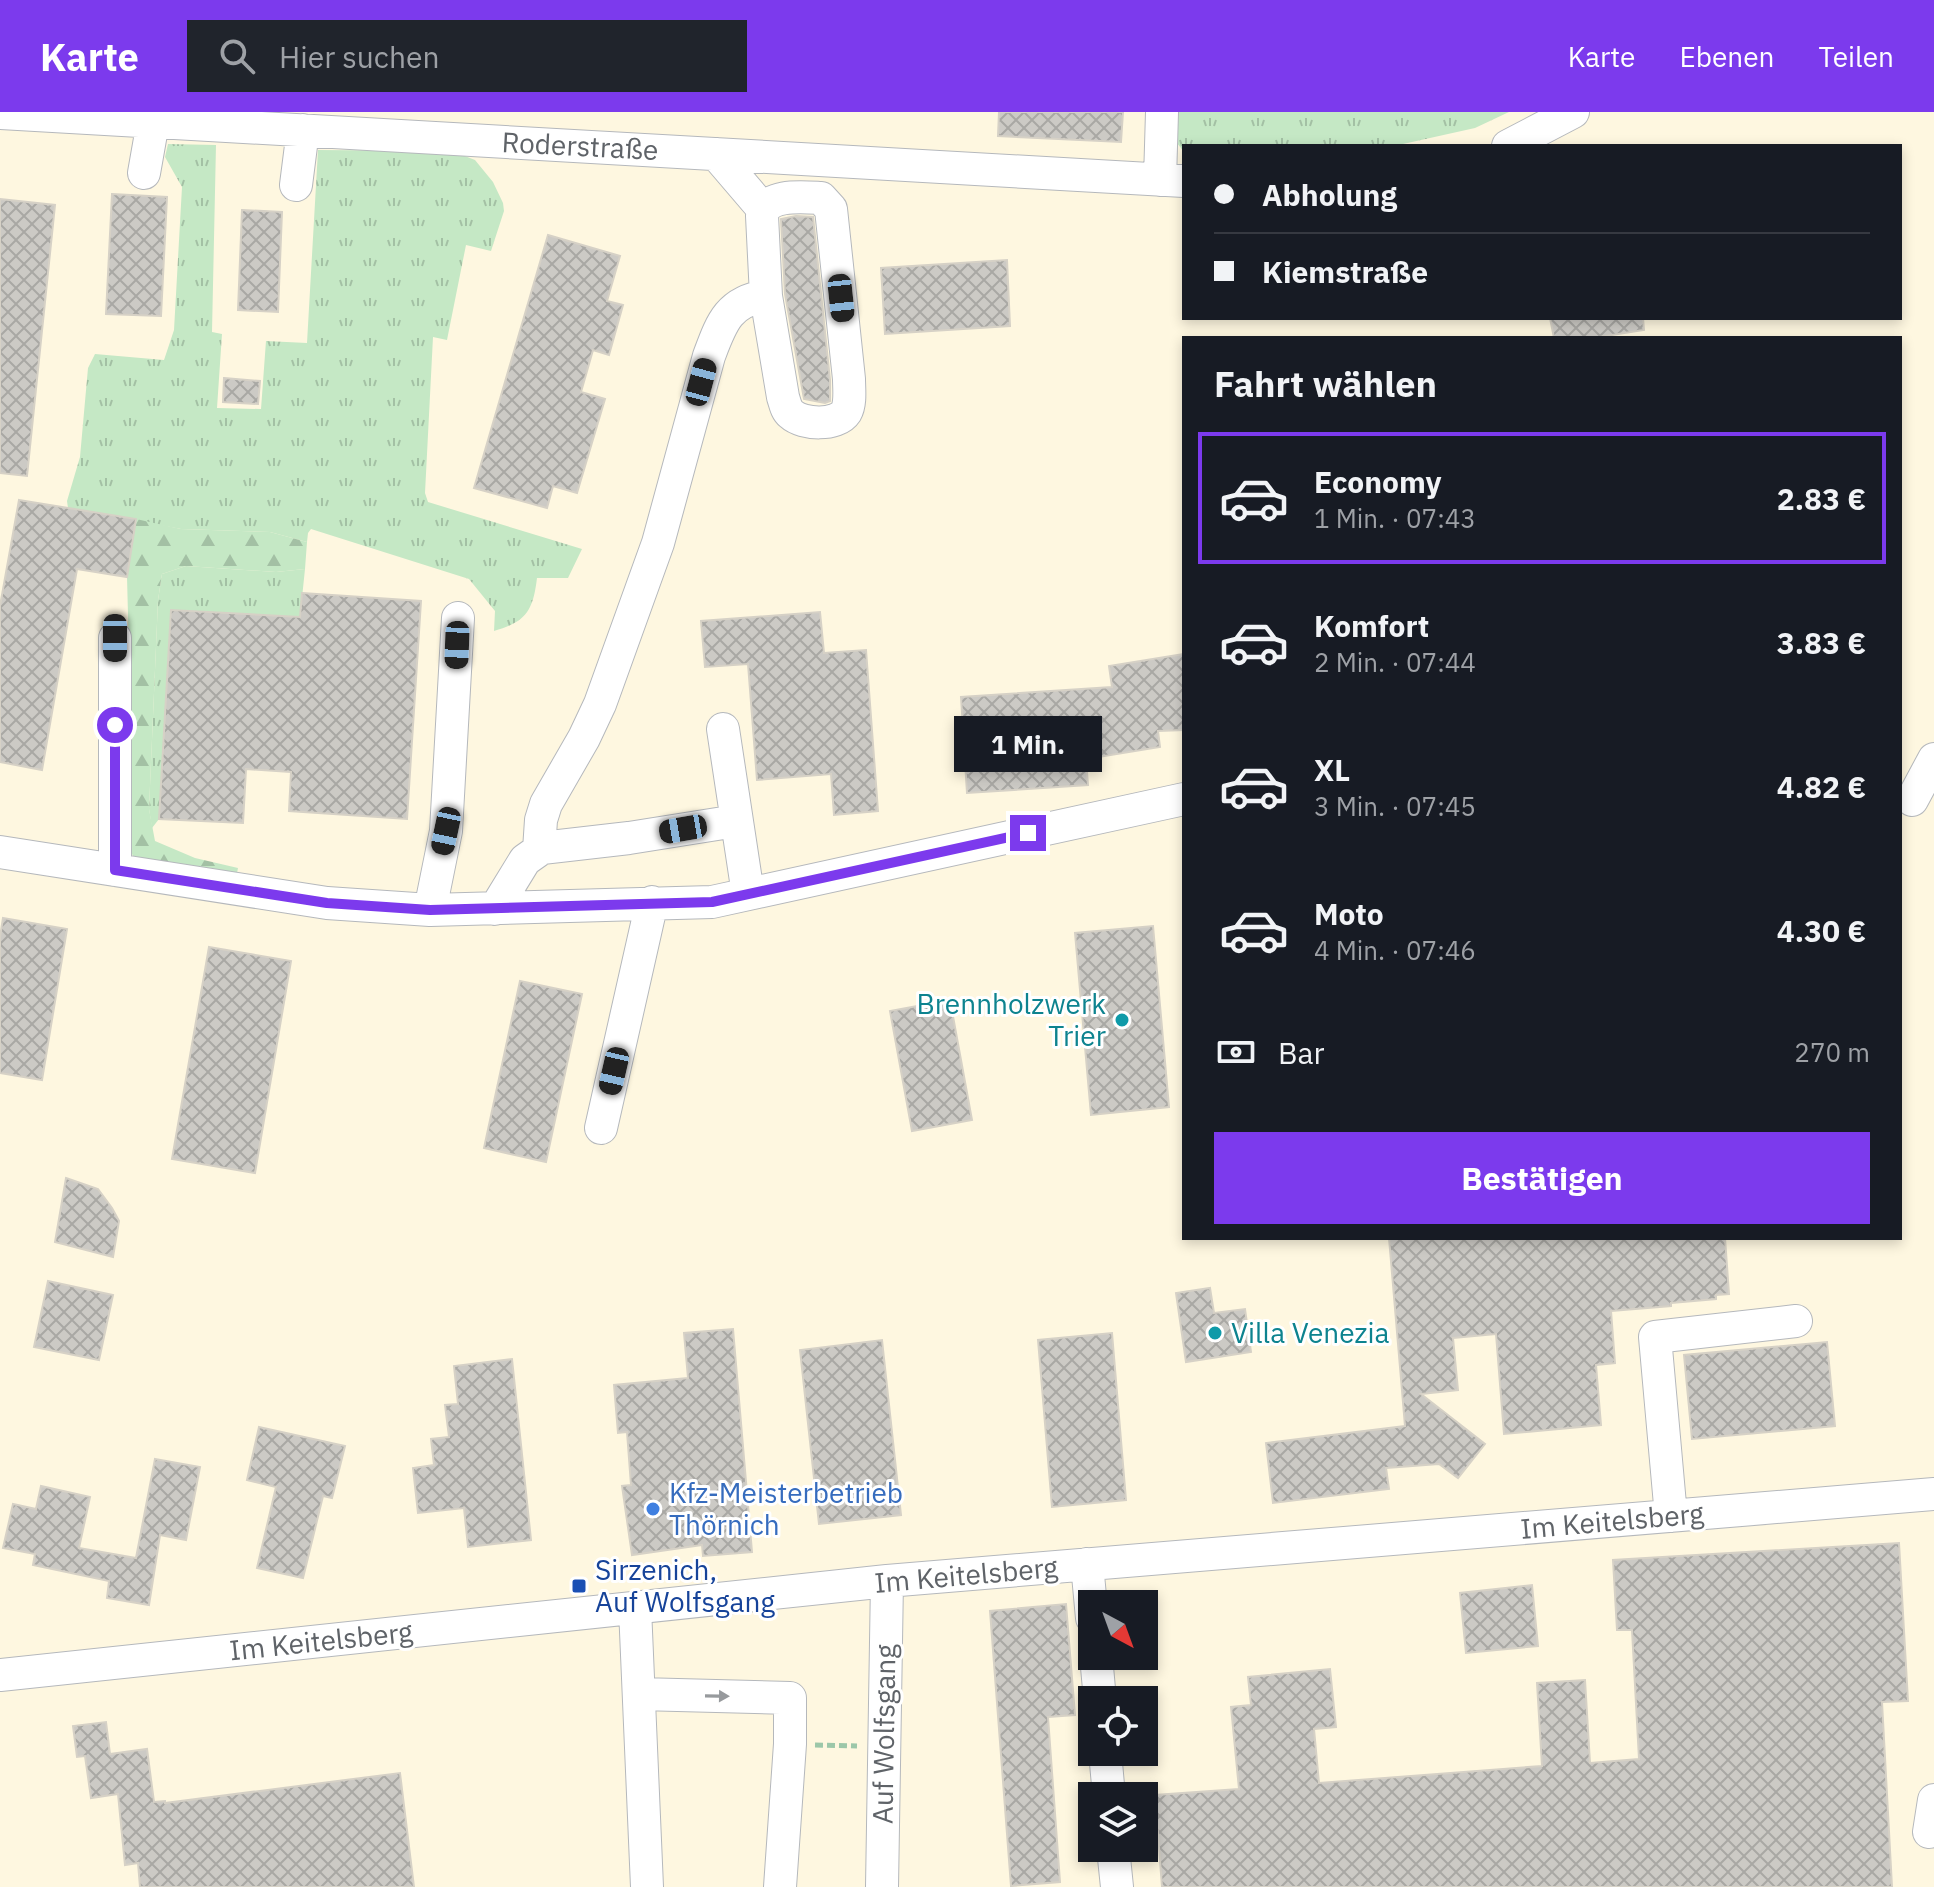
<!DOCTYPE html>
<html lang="de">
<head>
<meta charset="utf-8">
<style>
  body { margin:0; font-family:"IBM Plex Sans",sans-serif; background:#20242c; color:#f1f3f6; height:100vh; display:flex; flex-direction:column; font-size:30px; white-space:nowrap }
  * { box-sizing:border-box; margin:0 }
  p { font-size:26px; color:#9ea1a6 }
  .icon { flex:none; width:44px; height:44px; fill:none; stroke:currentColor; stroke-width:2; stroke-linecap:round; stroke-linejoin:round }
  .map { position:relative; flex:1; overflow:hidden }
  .sheet { position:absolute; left:1182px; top:224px; width:720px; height:904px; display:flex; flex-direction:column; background:#171b24; border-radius:0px; box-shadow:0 4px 12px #0003 }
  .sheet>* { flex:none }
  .top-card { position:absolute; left:1182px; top:32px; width:720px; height:176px; border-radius:0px; box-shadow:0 4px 12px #0003; display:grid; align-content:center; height:176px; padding:0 32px; background:#171b24 }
  .needle { width:52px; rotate:139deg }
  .tools { position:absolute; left:1078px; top:1478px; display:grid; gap:16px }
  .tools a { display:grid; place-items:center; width:80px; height:80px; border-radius:0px; background:#171b24; box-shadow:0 4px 12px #0003; font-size:40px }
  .end { position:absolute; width:36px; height:36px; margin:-18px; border:10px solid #7c3aed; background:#fff; box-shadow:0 0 0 4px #fff }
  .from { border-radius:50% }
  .bubble { position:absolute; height:56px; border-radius:0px; background:#171b24; box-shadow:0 4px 12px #0003; font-size:26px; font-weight:700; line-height:56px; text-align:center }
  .car { position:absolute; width:24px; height:48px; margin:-24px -12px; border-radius:10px; box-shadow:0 0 6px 2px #0007; background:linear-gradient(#222 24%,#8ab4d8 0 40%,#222 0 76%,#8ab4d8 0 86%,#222 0) }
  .top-card b { display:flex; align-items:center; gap:28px; height:76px; font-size:30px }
  .top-card b+b { border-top:2px solid #363941 }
  .top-card i { width:20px; height:20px; background:#f1f3f6 }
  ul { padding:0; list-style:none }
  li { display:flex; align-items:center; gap:24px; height:132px; margin:0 16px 12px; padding:0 16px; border:4px solid transparent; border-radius:0px }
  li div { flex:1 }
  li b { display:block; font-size:30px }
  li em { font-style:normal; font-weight:700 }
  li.current { border-color:#7c3aed }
  li>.icon { width:72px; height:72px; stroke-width:1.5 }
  h2 { padding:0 32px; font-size:36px; line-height:96px }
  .pay { display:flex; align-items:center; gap:20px; height:88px; padding:0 32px; font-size:30px }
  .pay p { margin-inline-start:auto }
  .cta { display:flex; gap:16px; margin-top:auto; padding:16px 32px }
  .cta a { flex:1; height:92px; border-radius:0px; background:#7c3aed; color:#fff; font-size:32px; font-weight:700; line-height:92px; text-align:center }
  header { display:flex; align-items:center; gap:48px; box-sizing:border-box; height:112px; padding:0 40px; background:#7c3aed; color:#fff }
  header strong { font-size:38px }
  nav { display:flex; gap:44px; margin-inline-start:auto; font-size:28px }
  .search { width:560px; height:72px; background:#20242c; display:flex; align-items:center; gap:20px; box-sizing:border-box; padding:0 28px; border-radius:0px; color:#9ea1a6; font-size:30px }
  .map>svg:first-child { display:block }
  .commercial { fill:#fef7e0; fill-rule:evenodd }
  .grass { fill:url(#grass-tufts) }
  .forest { fill:url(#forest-firs) }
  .building { fill:url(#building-cross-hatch); stroke:#d6d1c6; stroke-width:2 }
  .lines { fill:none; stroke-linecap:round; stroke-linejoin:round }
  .minor-casing { stroke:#b5b8bc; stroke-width:34 }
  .path { stroke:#9cc7a9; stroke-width:5; stroke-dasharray:8 4; stroke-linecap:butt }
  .minor { stroke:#fff; stroke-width:32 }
  .oneway { fill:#979a9d }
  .route { stroke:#7c3aed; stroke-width:10 }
  .culture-dot { fill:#0f9aa8; stroke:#fff; stroke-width:3 }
  .shop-dot { fill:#3f7fe0; stroke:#fff; stroke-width:3 }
  .transit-dot { fill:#1a4fb4; stroke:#fff; stroke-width:3 }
  .labels { text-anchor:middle; stroke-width:6; stroke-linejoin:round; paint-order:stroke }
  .street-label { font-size:28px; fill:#5f6368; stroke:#fff }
  .culture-label { font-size:28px; fill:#0d838f; stroke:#fff; text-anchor:end }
  .shop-label { font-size:28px; fill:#366cbe; stroke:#fff; text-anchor:start }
  .transit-label { font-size:28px; fill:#164399; stroke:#fff; text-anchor:start }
</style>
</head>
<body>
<header>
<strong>Karte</strong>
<div class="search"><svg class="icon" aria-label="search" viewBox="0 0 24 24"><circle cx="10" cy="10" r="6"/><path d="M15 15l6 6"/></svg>Hier suchen</div>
<nav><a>Karte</a><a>Ebenen</a><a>Teilen</a></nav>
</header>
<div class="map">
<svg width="1934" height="1775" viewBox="0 0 1934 1775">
  <defs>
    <pattern id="grass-tufts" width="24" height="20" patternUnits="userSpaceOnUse" patternTransform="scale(2)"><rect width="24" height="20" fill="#c5e8c5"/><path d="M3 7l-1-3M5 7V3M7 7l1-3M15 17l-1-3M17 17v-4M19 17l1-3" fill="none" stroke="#a3c0a4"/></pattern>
    <pattern id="forest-firs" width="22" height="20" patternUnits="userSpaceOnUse" patternTransform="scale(2)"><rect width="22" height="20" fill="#c5e8c5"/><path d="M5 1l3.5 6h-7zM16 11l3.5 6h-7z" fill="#a3c0a4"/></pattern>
    <pattern id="building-cross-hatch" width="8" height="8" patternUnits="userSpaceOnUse" patternTransform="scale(2)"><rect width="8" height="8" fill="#cccac5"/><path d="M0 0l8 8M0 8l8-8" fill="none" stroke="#a9a8a4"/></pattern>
  </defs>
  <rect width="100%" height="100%" fill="#f1efe8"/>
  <path class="commercial" d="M0,0H1934V1775H0ZM1184,34H1900V206H1184ZM1184,226H1900V1126H1184ZM1092,1492H1144V1544H1092ZM1092,1588H1144V1640H1092ZM1092,1684H1144V1736H1092Z"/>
  <path class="grass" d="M1174,0H1509L1475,16L1394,34H1184V40L1173,26Z
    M168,32L216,33L212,220L222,222L217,296L261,297L266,229L307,231L318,38L452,39L475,48L493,70L503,91L504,99L491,139L466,133L447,228L433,225L425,381L428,390L582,437L568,466H537C533,499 526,510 494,519L495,499L469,467L311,417L308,421L307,430L270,420L181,417L68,396L67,389L80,345L88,256L95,242L164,248L174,218L182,75L165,45Z
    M186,454L276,460L305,457L300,505L171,499L159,707L152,716L149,697L158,488L162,462Z"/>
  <path class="forest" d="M136,407L181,417L270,420L307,430L305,457L276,460L186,454L162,462L158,488L149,697L155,729L195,746L238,756L237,761L134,746L130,738L132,656L127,465Z"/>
  <path class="building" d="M999,0H1123L1121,30L998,24Z
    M112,82L167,85L161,204L106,202Z
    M0,87L55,93L27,364L0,361Z
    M242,98L282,100L278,200L238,198Z
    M796,104L813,105L830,268V289L825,291L804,287L785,182L781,107Z
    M548,123L620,144L607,189L623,193L609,243L593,238L581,280L605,287L577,381L553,374L547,396L474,376Z
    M1007,148L1010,214L885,222L881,156Z
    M1550,206H1643L1644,218L1593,226H1554Z
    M224,266L260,269L258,292L223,290Z
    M19,388L136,407L127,465L77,457L42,658L0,650V494Z
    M302,481L421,489L407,707L289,699L291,660L246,657L243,711L159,707L171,498L300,505Z
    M820,500L824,541L866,538L878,699L834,703L831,662L757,668L748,552L705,555L701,509Z
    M1184,542V618L1158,619L1160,635L1086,647L1088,673L967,681L961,585L1112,575L1109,554Z
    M3,806L67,817L42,968L0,961V825Z
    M1153,814L1169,995L1091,1003L1075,821Z
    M209,835L291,849L255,1061L172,1047Z
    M520,869L582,882L546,1050L484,1036Z
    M950,888L972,1008L912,1019L890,899Z
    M66,1066L98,1077L112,1096L119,1109L113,1145L55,1130Z
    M1389,1126H1725L1729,1182L1716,1183V1187L1671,1191V1194L1611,1199L1615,1251L1596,1253L1601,1313L1504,1322L1496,1222L1453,1226L1458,1278L1421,1282L1485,1332L1458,1366L1439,1352L1386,1356L1389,1377L1273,1391L1266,1331L1405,1314Z
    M48,1169L113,1183L99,1248L34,1235Z
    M1210,1176L1214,1201L1245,1197L1251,1240L1186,1250L1176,1181Z
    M733,1217L752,1440L703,1444L702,1433L632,1443L622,1374L631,1373L627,1320L618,1321L614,1273L688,1266L684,1221Z
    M1112,1221L1126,1388L1052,1395L1038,1228Z
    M882,1228L901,1403L819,1412L800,1238Z
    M1827,1230L1835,1314L1692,1327L1684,1243Z
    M512,1247L531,1428L468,1435L464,1396L418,1401L413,1356L434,1353L431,1327L449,1325L445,1293L458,1292L454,1254Z
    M259,1315L345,1334L332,1386L323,1384L303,1466L257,1456L276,1375L247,1368Z
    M155,1347L200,1355L186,1428L160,1423L149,1493L107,1486L109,1469L33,1453L35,1442L3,1436L13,1392L36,1397L41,1374L90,1385L79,1436L136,1446Z
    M1899,1431L1908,1589L1882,1590L1892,1775H1162L1155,1683L1239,1677L1231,1595L1251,1593L1248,1565L1330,1557L1336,1615L1314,1617L1319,1671L1542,1654L1537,1571L1585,1568L1590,1651L1639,1647L1632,1518H1617L1613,1448Z
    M1532,1473L1538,1534L1466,1541L1460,1481Z
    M1066,1492L1075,1603L1048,1605L1060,1770L1011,1774L990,1499Z
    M106,1610L110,1642L147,1637L154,1690L165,1689V1691L400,1661L414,1775H140L138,1751L125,1753L118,1682L91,1686L85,1644L77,1645L73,1614Z"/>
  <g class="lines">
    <defs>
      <path id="minor" d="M0,1L1184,69
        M1508,34L1573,0
        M716,42L763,97
        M144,61L153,10
        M1160,68L1162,0
        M296,73L303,18
        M723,617L748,782
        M1912,688L1934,647
        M539,738L541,708L546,692L584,626L600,592L658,431L709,244C721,212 728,189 766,184L762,104C765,81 803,85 821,86L831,97L849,267C849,277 851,291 846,300C837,314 803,313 791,302C786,298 785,291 783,285L766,184
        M0,740L327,791L430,798L712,790L1184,687
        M115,758V526
        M495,797L525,748L542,736L629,726L736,709
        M430,798L446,719L458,506
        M601,1016L652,790
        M1671,1404L1655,1225L1796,1209
        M1087,1452L1092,1506
        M635,1496L647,1775
        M1096,1544L1100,1588
        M0,1563L887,1469L1934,1382
        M639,1582L790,1586V1632L780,1775
        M1105,1640L1109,1684
        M1929,1720L1934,1688
        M1113,1736L1117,1775
        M882,1775L887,1469"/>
    </defs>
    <use href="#minor" class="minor-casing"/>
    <path class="path" d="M815,1633L857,1634"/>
    <use href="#minor" class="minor"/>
  </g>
  <defs><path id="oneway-solid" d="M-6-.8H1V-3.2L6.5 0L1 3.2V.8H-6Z" transform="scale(2)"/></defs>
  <use class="oneway" href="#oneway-solid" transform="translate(717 1584) rotate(1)"/>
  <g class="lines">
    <path class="route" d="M115,613V758L327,791L430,798L712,790L1028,721"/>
  </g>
  <g class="culture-dot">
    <circle cx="1122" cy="908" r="8"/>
    <circle cx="1215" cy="1221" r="8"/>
  </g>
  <circle class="shop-dot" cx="653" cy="1397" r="8"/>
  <rect class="transit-dot" x="571" y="1466" width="16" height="16" rx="4"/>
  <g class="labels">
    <g class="street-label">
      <text transform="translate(580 34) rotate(3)" y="10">Roderstraße</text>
      <text transform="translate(1612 1409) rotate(-5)" y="10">Im Keitelsberg</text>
      <text transform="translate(966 1463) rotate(-5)" y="10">Im Keitelsberg</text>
      <text transform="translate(321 1529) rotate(-6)" y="10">Im Keitelsberg</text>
      <text transform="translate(884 1622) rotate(-89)" y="10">Auf Wolfsgang</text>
    </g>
    <g class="culture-label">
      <text x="1106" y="902">Brennholzwerk<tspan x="1106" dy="32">Trier</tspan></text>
      <text x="1231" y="1231" text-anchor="start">Villa Venezia</text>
    </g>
    <g class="shop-label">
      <text x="669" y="1391">Kfz-Meisterbetrieb<tspan x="669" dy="32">Thörnich</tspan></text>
    </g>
    <g class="transit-label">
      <text x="595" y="1468">Sirzenich,<tspan x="595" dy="32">Auf Wolfsgang</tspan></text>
    </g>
  </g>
</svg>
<div class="tools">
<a><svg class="needle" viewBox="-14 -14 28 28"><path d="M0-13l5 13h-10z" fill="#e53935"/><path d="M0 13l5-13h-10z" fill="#9ea1a6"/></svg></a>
<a><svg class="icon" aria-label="locate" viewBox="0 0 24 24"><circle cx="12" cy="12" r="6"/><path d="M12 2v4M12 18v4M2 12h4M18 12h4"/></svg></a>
<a><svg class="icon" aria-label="layers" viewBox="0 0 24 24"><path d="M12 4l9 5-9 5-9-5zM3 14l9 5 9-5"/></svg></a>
</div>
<i class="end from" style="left:115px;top:613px"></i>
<i class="end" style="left:1028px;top:721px"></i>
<div class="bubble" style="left:954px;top:604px;width:148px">1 Min.</div>
<i class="car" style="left:841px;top:186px;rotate:174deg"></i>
<i class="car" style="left:701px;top:270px;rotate:15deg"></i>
<i class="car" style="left:115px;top:526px;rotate:180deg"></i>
<i class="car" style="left:457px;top:533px;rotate:182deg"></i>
<i class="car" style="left:683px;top:717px;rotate:260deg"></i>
<i class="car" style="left:446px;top:719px;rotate:192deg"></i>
<i class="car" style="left:614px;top:959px;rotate:193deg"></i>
<div class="top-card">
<b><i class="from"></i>Abholung</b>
<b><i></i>Kiemstraße</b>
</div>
<section class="sheet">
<h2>Fahrt wählen</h2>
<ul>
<li class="current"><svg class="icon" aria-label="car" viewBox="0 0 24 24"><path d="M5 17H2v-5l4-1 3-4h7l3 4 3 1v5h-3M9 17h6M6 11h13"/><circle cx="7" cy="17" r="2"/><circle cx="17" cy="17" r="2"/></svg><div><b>Economy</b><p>1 Min. · 07:43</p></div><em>2.83 €</em></li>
<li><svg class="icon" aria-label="car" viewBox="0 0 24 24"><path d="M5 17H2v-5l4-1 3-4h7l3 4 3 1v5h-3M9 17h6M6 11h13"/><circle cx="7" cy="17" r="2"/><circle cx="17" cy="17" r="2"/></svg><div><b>Komfort</b><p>2 Min. · 07:44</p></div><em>3.83 €</em></li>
<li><svg class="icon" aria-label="car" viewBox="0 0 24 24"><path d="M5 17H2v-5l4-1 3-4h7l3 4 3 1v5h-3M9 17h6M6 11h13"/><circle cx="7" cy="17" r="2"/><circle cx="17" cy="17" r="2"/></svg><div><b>XL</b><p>3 Min. · 07:45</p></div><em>4.82 €</em></li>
<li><svg class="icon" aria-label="car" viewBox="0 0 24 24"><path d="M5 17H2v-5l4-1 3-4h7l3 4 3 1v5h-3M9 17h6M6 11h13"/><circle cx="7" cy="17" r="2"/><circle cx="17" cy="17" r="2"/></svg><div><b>Moto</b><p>4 Min. · 07:46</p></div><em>4.30 €</em></li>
</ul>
<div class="pay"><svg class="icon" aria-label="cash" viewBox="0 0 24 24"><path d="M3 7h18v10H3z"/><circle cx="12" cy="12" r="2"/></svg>Bar<p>270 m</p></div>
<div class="cta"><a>Bestätigen</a></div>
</section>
</div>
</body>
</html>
